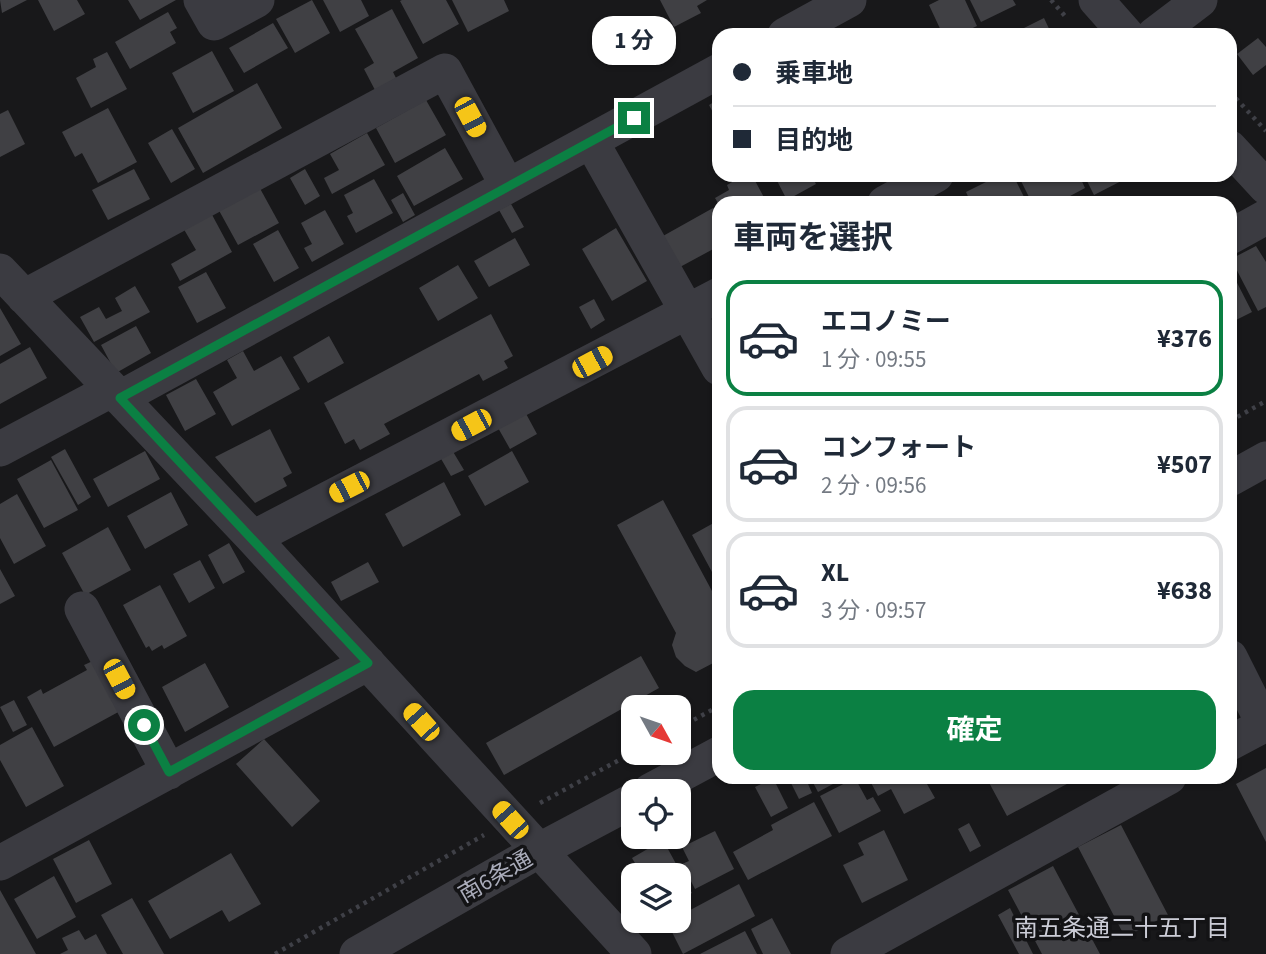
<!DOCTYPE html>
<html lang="ja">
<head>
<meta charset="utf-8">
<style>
  body { margin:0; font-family:"Source Sans 3","Noto Sans JP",sans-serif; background:#f2f2f3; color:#1f2937; height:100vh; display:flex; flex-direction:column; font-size:26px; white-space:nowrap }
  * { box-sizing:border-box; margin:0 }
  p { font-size:23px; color:#747a83 }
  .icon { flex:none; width:38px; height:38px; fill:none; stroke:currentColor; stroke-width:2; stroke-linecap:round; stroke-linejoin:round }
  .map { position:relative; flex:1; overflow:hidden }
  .sheet { position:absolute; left:712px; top:196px; width:525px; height:588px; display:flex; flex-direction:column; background:#fff; border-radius:21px; box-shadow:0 2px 5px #0004 }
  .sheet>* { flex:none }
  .banner { position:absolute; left:712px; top:28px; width:525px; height:154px; border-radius:21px; box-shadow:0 2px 5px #0004; display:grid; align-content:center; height:154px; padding:0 21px; background:#fff }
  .needle { width:46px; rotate:130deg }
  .fabs { position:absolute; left:621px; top:695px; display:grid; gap:14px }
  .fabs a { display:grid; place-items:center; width:70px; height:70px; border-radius:14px; background:#fff; box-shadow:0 2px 5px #0004; font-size:35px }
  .end { position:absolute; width:32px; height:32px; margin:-16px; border:9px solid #0b8043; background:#fff; box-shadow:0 0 0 4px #fff }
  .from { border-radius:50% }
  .bubble { position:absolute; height:49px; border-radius:21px; background:#fff; box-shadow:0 2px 5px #0004; font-size:23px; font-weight:700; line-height:49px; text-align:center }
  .car { position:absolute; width:21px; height:42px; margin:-21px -10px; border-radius:9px; box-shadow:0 0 5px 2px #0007; background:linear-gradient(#f5c518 24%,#345 0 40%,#f5c518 0 76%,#345 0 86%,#f5c518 0) }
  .banner b { display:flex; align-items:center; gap:24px; height:66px; font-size:26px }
  .banner b+b { border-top:2px solid #e0e1e3 }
  .banner i { width:18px; height:18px; background:#1f2937 }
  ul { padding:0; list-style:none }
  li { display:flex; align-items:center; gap:21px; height:116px; margin:0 14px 10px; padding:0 7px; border:4px solid #e0e1e3; border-radius:21px }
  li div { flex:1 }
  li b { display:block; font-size:26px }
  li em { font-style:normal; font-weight:700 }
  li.current { border-color:#0b8043 }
  li>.icon { width:63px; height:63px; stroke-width:1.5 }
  h2 { padding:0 21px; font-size:32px; line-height:84px }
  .action { display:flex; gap:14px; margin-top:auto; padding:14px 21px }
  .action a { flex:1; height:80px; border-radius:21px; background:#0b8043; color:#fff; font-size:28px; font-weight:700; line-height:80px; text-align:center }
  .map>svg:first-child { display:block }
  .building { fill:#404044 }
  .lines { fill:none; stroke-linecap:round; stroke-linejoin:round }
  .path { stroke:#3f4047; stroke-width:4.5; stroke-dasharray:3.5 5; stroke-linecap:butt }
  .minor { stroke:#3b3b41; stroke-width:35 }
  .route { stroke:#0b8043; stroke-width:9 }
  .labels { text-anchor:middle; stroke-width:7; stroke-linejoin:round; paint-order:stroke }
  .street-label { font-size:23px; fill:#aaacba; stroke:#131315 }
  .neighbourhood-label { font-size:24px; fill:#cbccd6; stroke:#131315 }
</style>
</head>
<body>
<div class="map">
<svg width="1266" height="954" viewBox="0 0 1266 954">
  <rect width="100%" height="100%" fill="#18181a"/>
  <path class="building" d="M0,0H27L2,13Z
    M38,0H77L85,14L54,31Z
    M128,0H176L140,20Z
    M312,0L330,33L295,53L276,19Z
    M323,0H361L369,16L340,32Z
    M402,0H446L459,24L423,44L400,1Z
    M452,0H504L509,11L468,32Z
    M660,0H707L697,6L701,13L674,27Z
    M939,0H965L977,26L958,35H943L929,5Z
    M970,0H1013L1016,5L981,22Z
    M392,9L418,58L393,72L396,78L375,90L364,69L374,63L355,29Z
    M168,12L177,28L170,32L176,43L130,69L115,42Z
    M1044,18L1052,35H1010Z
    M273,23L288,48L244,73L229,48Z
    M1258,38L1266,47V65L1253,75L1237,54Z
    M212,51L234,91L193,113L172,73Z
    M107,52L127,89L91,108L76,78L96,67L93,59Z
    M257,83L282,128L203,173L178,128Z
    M719,99V124L709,105Z
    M426,100L446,135L395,163L376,128Z
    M108,108L137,162L98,183L82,153L75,157L62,132Z
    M8,110L25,144L0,157V114Z
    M172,129L195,169L171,183L148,143Z
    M367,133L385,165L332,194L324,178L339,170L330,154Z
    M445,148L463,179L414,206L397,176Z
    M134,169L150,199L108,220L92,190Z
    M305,169L320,196L305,205L290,178Z
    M744,175H752L767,203H718L715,198L729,190L727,185Z
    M774,175H811L816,184L787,200Z
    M1000,175H1013L1027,203H971L966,192Z
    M1018,175H1079L1085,188L1057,203H1032Z
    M1084,175H1133L1094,195Z
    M374,179L393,213L356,233L347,216L353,213L344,195Z
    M257,183L279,223L238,245L216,205Z
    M403,193L415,215L403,222L391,200Z
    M511,204L524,227L512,233L499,210Z
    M713,208L719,220V251L717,247L680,267L663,236Z
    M325,210L344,244L312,262L304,248L312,244L301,223Z
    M210,211L232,252L180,281L171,264L196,250L182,226Z
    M616,228L647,281L612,301L582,249Z
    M278,230L299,268L274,282L253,244Z
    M515,238L530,265L489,287L474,261Z
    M1256,246L1266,262V307L1258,311L1231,259Z
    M458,265L478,298L438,321L419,288Z
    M1230,269L1252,312L1230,323Z
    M206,272L226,308L197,323L178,287Z
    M135,286L150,312L94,342L80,317L99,307L106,319L122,311L115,298Z
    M594,299L605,320L591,329L579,307Z
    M0,308L21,344L0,356Z
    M491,314L513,356L504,361L508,368L483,381L479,374L384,424L390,434L360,450L354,439L345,444L324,403Z
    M136,326L151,353L116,373L101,345Z
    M329,336L344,363L308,383L293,357Z
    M30,347L47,378L0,404V364Z
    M243,351L254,371L281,356L300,389L232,426L213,392L237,378L227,360Z
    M196,379L216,414L185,431L166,395Z
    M524,410L537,434L510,449L497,426Z
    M270,429L292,473L283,478L287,486L255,503L215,457Z
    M65,449L91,497L78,505L51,457Z
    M452,450L464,470L451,476L440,457Z
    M145,451L160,479L108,507L93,479Z
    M512,451L529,482L485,506L468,476Z
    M51,460L78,510L44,528L17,479Z
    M444,482L461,515L403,547L385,514Z
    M171,492L188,525L145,549L127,516Z
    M17,494L46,546L14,564L0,538V504Z
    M663,500L719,604V660L696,672L685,666L676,657L672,645L676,633L617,525Z
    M719,520V585L692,535Z
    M108,527L131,570L85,595L62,553Z
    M229,543L245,572L223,584L208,555Z
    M200,560L215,588L189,603L173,574Z
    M368,562L379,582L341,601L331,582Z
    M0,569L15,596L0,604Z
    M160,585L187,636L164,649L162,645L152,651L149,646L146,648L123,605Z
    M641,656L659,688L504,775L486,743Z
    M95,660L122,710L54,747L27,697L41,689L43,694L87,670L84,665Z
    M205,663L229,707L185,732L162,687Z
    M14,700L27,725L13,732L0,707Z
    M32,727L64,786L26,807L0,760V745Z
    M264,739L320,801L292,827L236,764Z
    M1266,768V842L1236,784Z
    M788,777H805L812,793L799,799Z
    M810,777H829L833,784L818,792Z
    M868,777H923L935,798L904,814L891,789L878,796Z
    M986,777H1080L1007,816Z
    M773,778L788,808L771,817L755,787Z
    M855,778L867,800L873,797L881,811L839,833L820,796Z
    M814,802L832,836L748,880L733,852L773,830L771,825Z
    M969,823L981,846L970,852L958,829Z
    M1121,825L1168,915L1125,937L1078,847Z
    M884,830L908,880L862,903L843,865L864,855L858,843Z
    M715,831L734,869L695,889L682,864L689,861L682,847Z
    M89,840L112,884L76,903L53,859Z
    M663,840L692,893L679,900V875H642L632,858Z
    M231,853L261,904L229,922L222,910L170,939L148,901Z
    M1053,866L1100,954H1042L1008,890Z
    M54,876L76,917L37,939L14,899Z
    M739,884L755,916L683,954L667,922L679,920V916Z
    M0,890L36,954H0Z
    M132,898L164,954H123L101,915Z
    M1010,908L1033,954H1019L998,915Z
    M772,918L791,954H763L751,929Z
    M79,930L85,940L96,934L107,954H60L68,950L62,938Z
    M745,931L757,954H700Z"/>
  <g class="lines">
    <path class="path" d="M1051,0L1065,16
      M1230,92L1266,131
      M1230,421L1266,401
      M679,728L719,706
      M540,803L634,752
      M275,954L484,835"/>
    <path class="minor" d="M201,0L214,23L257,0
      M1096,0L1127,35
      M785,35L849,0
      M1154,35L1200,0
      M591,141L719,368
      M1230,148L1266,187
      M885,203L936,175
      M1230,237L1266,217
      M0,271L253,538L634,954
      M24,297L445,71L507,185
      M120,398L719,71
      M0,449L111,390
      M1230,479L1266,459
      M253,538L719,295
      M82,609L169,772
      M1230,657L1264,725L1230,743
      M650,791L719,754
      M0,863L368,663
      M357,954L538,851L634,800
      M848,954L1169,777"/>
  </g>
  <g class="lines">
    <path class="route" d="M144,725L169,772L368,663L120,398L634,118"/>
  </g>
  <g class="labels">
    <g class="street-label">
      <text transform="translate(495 876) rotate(-30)" y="8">南6条通</text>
    </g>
    <g class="neighbourhood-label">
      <text x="1122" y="936">南五条通二十五丁目</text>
    </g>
  </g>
</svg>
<div class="fabs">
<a><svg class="needle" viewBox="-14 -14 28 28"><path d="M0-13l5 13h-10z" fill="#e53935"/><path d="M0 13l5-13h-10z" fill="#747a83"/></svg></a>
<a><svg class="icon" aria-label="locate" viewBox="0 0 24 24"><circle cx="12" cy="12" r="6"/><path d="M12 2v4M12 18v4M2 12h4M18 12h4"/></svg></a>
<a><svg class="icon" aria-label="layers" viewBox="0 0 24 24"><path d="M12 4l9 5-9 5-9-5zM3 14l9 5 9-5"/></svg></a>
</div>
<i class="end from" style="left:144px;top:725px"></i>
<i class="end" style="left:634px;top:118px"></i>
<div class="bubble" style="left:592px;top:16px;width:84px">1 分</div>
<i class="car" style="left:470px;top:117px;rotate:152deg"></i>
<i class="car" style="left:592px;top:362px;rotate:62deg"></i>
<i class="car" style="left:471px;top:425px;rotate:242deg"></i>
<i class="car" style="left:349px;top:487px;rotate:243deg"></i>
<i class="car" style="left:119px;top:679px;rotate:152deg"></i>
<i class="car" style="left:421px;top:722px;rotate:318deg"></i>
<i class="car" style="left:510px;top:820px;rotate:318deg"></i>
<div class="banner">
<b><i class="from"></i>乗車地</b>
<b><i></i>目的地</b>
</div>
<section class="sheet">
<h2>車両を選択</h2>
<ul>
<li class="current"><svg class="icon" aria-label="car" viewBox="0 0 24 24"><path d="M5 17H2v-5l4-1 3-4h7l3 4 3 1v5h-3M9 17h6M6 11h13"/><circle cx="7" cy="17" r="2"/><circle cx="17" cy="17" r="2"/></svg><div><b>エコノミー</b><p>1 分 · 09:55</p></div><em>¥376</em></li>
<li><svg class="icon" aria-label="car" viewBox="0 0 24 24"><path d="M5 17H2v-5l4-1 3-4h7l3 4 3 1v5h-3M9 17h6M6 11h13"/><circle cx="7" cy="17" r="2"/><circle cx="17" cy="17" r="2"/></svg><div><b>コンフォート</b><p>2 分 · 09:56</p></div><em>¥507</em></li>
<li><svg class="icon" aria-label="car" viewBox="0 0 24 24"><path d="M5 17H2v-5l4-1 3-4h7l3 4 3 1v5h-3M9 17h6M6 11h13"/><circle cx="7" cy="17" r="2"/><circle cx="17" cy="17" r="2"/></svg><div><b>XL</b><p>3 分 · 09:57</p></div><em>¥638</em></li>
</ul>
<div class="action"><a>確定</a></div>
</section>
</div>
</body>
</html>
